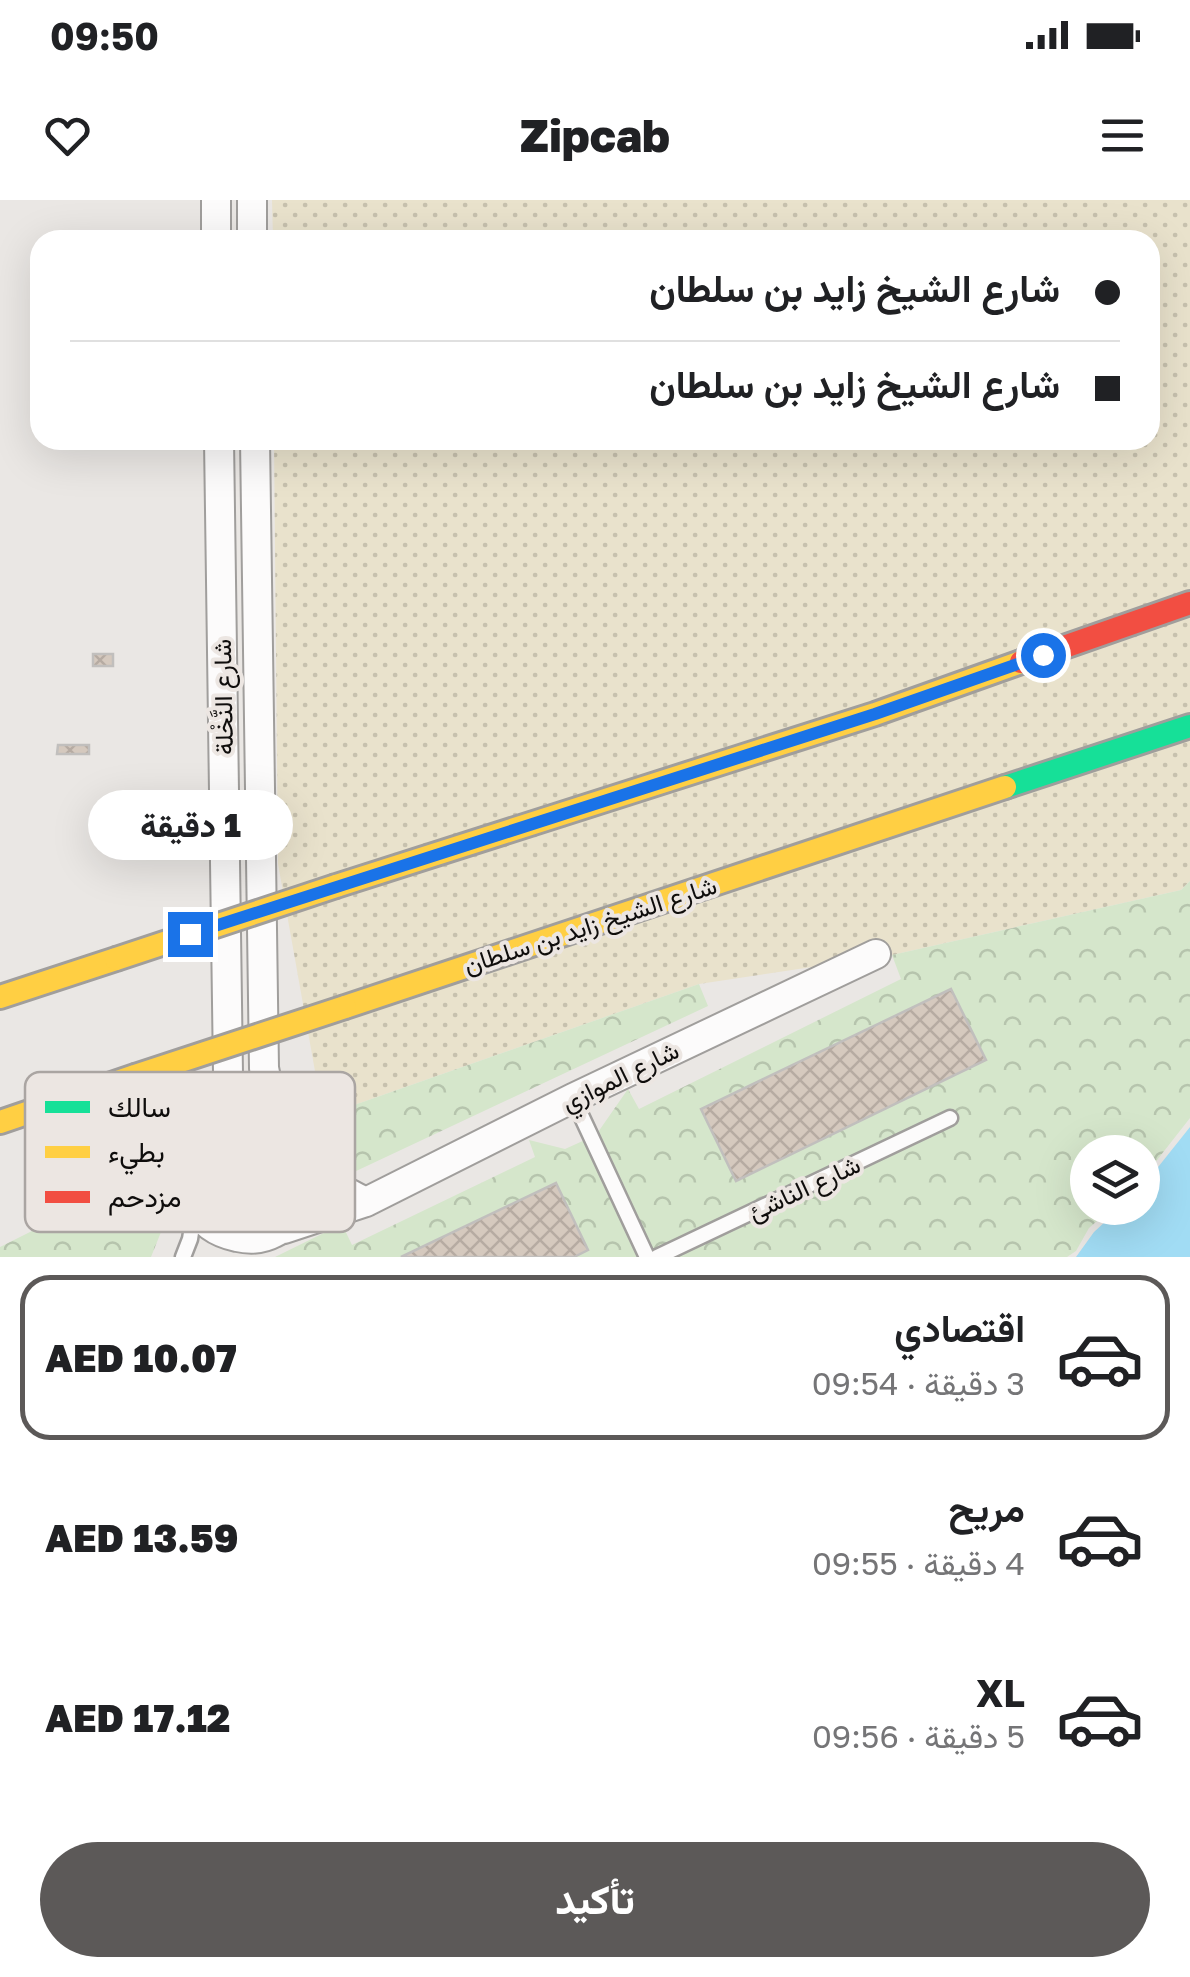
<!DOCTYPE html>
<html lang="ar">
<head>
<meta charset="utf-8">
<style>
  body { margin:0; font-family:"Golos Text",Vazirmatn,sans-serif; background:#f2f2f2; color:#202124; direction:rtl; height:100vh; display:flex; flex-direction:column; font-size:38px; white-space:nowrap }
  * { box-sizing:border-box; margin:0 }
  p { font-size:32px; color:#757577 }
  .icon { flex:none; width:55px; height:55px; fill:none; stroke:currentColor; stroke-width:2; stroke-linecap:round; stroke-linejoin:round }
  .map { position:relative; height:1057px; overflow:hidden; direction:ltr }
  .side { display:flex; flex-direction:column; background:#fff; flex:1 }
  .side>* { flex:none }
  .guide { position:absolute; left:30px; top:30px; width:1130px; height:220px; border-radius:30px; box-shadow:0 10px 40px #0002; direction:rtl; display:grid; align-content:center; height:220px; padding:0 40px; background:#fff }
  .buttons { position:absolute; left:1070px; top:935px; display:grid; gap:20px }
  .buttons a { display:grid; place-items:center; width:90px; height:90px; border-radius:50%; background:#fff; box-shadow:0 10px 40px #0002; font-size:50px }
  .end { position:absolute; width:45px; height:45px; margin:-22px; border:12px solid #1a73e8; background:#fff; box-shadow:0 0 0 5px #fff }
  .from { border-radius:50% }
  .bubble { position:absolute; height:70px; border-radius:35px; background:#fff; box-shadow:0 10px 40px #0002; font-size:32px; font-weight:800; line-height:70px; text-align:center; direction:rtl }
  .guide b { display:flex; align-items:center; gap:35px; height:95px; font-size:38px }
  .guide b+b { border-top:2px solid #e0e0e0 }
  .guide i { width:25px; height:25px; background:#202124 }
  ul { padding:18px 0 0; list-style:none }
  li { display:flex; align-items:center; gap:30px; height:165px; margin:0 20px 15px; padding:0 20px; border:5px solid transparent; border-radius:30px }
  li div { flex:1 }
  li b { display:block; font-size:38px }
  li em { font-style:normal; font-weight:800 }
  li.selected { border-color:#5c5958 }
  li>.icon { width:90px; height:90px; stroke-width:1.5 }
  .primary-button { display:flex; gap:20px; margin-top:auto; padding:20px 40px }
  .primary-button a { flex:1; height:115px; border-radius:60px; background:#5c5958; color:#fff; font-size:40px; font-weight:800; line-height:115px; text-align:center }
  .status { display:flex; justify-content:space-between; align-items:center; height:70px; padding:0 50px; background:#fff; direction:ltr }
  .status svg { height:28px; fill:currentColor }
  header { display:flex; justify-content:space-between; align-items:center; height:130px; padding:0 40px; background:#fff; font-size:45px; font-weight:800 }
  .map>svg:first-child { display:block }
  .sand { fill:url(#sand-dots) }
  .park { fill:url(#park-crowns) }
  .water { fill:#a1dcf4 }
  .building { fill:url(#building-cross-hatch); stroke:#c1bfbd; stroke-width:2.5 }
  .lines { fill:none; stroke-linecap:round; stroke-linejoin:round }
  .lane-casing { stroke:#a09e9c; stroke-width:19 }
  .street-casing { stroke:#a09e9c; stroke-width:32 }
  .fast-casing { stroke:#a09e9c; stroke-width:28 }
  .slow-casing { stroke:#a09e9c; stroke-width:28 }
  .jam-casing { stroke:#a09e9c; stroke-width:28 }
  .lane { stroke:#fcfbfb; stroke-width:14 }
  .street { stroke:#fcfbfb; stroke-width:28 }
  .fast { stroke:#16e098; stroke-width:22 }
  .slow { stroke:#ffcf43; stroke-width:22 }
  .jam { stroke:#f24e42; stroke-width:22 }
  .slow-bridge-casing { stroke:#a09e9c; stroke-width:28; stroke-linecap:butt }
  .slow-bridge { stroke:#ffcf43; stroke-width:22 }
  .route { stroke:#1a73e8; stroke-width:12 }
  .labels { text-anchor:middle; stroke-width:8; stroke-linejoin:round; paint-order:stroke }
  .street-label { font-size:25px; fill:#0f0d0c; stroke:#ece6e2 }
  .key { fill:#ece6e2; stroke:#aaa5a2; stroke-width:2.5 }
  .key-label { font-size:28px; fill:#0f0d0c }
</style>
</head>
<body>
<div class="status"><b>09:50</b><svg viewBox="0 0 49 12"><path d="M0 12V9h3v3zM5 12V6h3v6zM10 12V3h3v9zM15 12V0h3v12zM26 1h20v11H26zM47 4h2v5h-2z"/></svg></div>
<header><svg class="icon" aria-label="menu" viewBox="0 0 24 24"><path d="M4 6h16M4 12h16M4 18h16"/></svg>Zipcab<svg class="icon" aria-label="heart" viewBox="0 0 24 24"><path d="M12 20l-8-8c-3-5 5-10 8-4 3-6 11-1 8 4z"/></svg></header>
<div class="map">
<svg width="1190" height="1057" viewBox="0 0 1190 1057">
  <defs>
    <pattern id="sand-dots" width="8" height="8" patternUnits="userSpaceOnUse" patternTransform="scale(2.5)"><rect width="8" height="8" fill="#e9e2cc"/><path d="M2 2h.1M6 6h.1" fill="none" stroke="#c7c1ae" stroke-width="1.8" stroke-linecap="round"/></pattern>
    <pattern id="park-crowns" width="20" height="18" patternUnits="userSpaceOnUse" patternTransform="scale(2.5)"><rect width="20" height="18" fill="#d5e6cb"/><path d="M2 6a3 3 0 1 1 6 0M12 15a3 3 0 1 1 6 0" fill="none" stroke="#b6c4ad"/></pattern>
    <pattern id="building-cross-hatch" width="8" height="8" patternUnits="userSpaceOnUse" patternTransform="scale(2.5)"><rect width="8" height="8" fill="#d5c9be"/><path d="M0 0l8 8M0 8l8-8" fill="none" stroke="#b6aba2"/></pattern>
  </defs>
  <rect width="100%" height="100%" fill="#eae7e4"/>
  <path class="sand" d="M272,0H1190V681L1181,690L892,755L699,784L323,916L278,664L274,240H1150V40H273Z"/>
  <path class="park" d="M1190,681V918L1143,978L1142,952H1088V1008H1112L1089,1028L1076,1051L1067,1057H275L342,1024L352,1045L535,957L529,940L565,949L596,935L628,889L639,909L901,779L892,755L1181,690Z
    M699,784L708,806L354,972L320,939L323,916Z
    M166,964L167,1017L151,1057H0V1047Z"/>
  <path class="water" d="M1190,927V1057H1076L1094,1032L1120,1008H1142L1143,986Z"/>
  <path class="building" d="M93,454H113V466H93Z
    M58,545H89V554H57Z
    M951,789L986,860L736,981L701,909Z
    M556,983L588,1050L574,1057H401Z"/>
  <g class="lines">
    <defs>
      <path id="lane" d="M573,898L647,1057
        M183,1057L190,1039L195,1008
        M657,1057L950,918"/>
      <path id="street" d="M216,0V40
        M252,0V40
        M255,240L264,868C268,888 272,909 283,926C288,935 297,940 302,950C318,980 306,1019 274,1033C263,1039 250,1040 237,1037C150,1019 191,885 284,929
        M213,931L226,893L228,873L219,240
        M305,955C323,978 340,990 366,1002
        M284,1029L366,1002L573,898L876,754"/>
      <path id="fast" d="M1005,587L1190,526"/>
      <path id="slow" d="M336,686L875,514L1021,462
        M0,797L116,759
        M345,807L1005,587
        M0,922L135,876"/>
      <path id="jam" d="M1021,462L1190,403"/>
    </defs>
    <use href="#lane" class="lane-casing"/>
    <use href="#street" class="street-casing"/>
    <use href="#fast" class="fast-casing"/>
    <use href="#slow" class="slow-casing"/>
    <use href="#jam" class="jam-casing"/>
    <use href="#lane" class="lane"/>
    <use href="#street" class="street"/>
    <use href="#fast" class="fast"/>
    <use href="#slow" class="slow"/>
    <use href="#jam" class="jam"/>
    <defs>
      <path id="slow-bridge" d="M116,759L336,686
        M135,876L345,807"/>
    </defs>
    <use href="#slow-bridge" class="slow-bridge-casing"/>
    <use href="#slow-bridge" class="slow-bridge"/>
  </g>
  <g class="lines">
    <path class="route" d="M190,734L875,514L1043,455"/>
  </g>
  <g class="labels">
    <g class="street-label">
      <text transform="translate(223 497) rotate(-91)" y="9">شارع النَّخْلة</text>
      <text transform="translate(590 725) rotate(-18)" y="9">شارع الشيخ زايد بن سلطان</text>
      <text transform="translate(620 876) rotate(-26)" y="9">شارع الموازي</text>
      <text transform="translate(804 988) rotate(-25)" y="9">شارع الناشئ</text>
    </g>
  </g>
  <rect x="25" y="872" width="330" height="160" rx="15" class="key"/>
  <rect x="45" y="901" width="45" height="12" fill="#16e098"/>
  <rect x="45" y="946" width="45" height="12" fill="#ffcf43"/>
  <rect x="45" y="991" width="45" height="12" fill="#f24e42"/>
  <g class="key-label">
    <text x="108" y="917">سالك</text>
    <text x="108" y="962">بطيء</text>
    <text x="108" y="1007">مزدحم</text>
  </g>
</svg>
<div class="buttons">
<a><svg class="icon" aria-label="layers" viewBox="0 0 24 24"><path d="M12 4l9 5-9 5-9-5zM3 14l9 5 9-5"/></svg></a>
</div>
<i class="end from" style="left:1043px;top:455px"></i>
<i class="end" style="left:190px;top:734px"></i>
<div class="bubble" style="left:88px;top:590px;width:205px">1 دقيقة</div>
<div class="guide">
<b><i class="from"></i>شارع الشيخ زايد بن سلطان</b>
<b><i></i>شارع الشيخ زايد بن سلطان</b>
</div>
</div>
<section class="side">
<ul>
<li class="selected"><svg class="icon" aria-label="car" viewBox="0 0 24 24"><path d="M5 17H2v-5l4-1 3-4h7l3 4 3 1v5h-3M9 17h6M6 11h13"/><circle cx="7" cy="17" r="2"/><circle cx="17" cy="17" r="2"/></svg><div><b>اقتصادي</b><p>3 دقيقة · 09:54</p></div><em>AED 10.07</em></li>
<li><svg class="icon" aria-label="car" viewBox="0 0 24 24"><path d="M5 17H2v-5l4-1 3-4h7l3 4 3 1v5h-3M9 17h6M6 11h13"/><circle cx="7" cy="17" r="2"/><circle cx="17" cy="17" r="2"/></svg><div><b>مريح</b><p>4 دقيقة · 09:55</p></div><em>AED 13.59</em></li>
<li><svg class="icon" aria-label="car" viewBox="0 0 24 24"><path d="M5 17H2v-5l4-1 3-4h7l3 4 3 1v5h-3M9 17h6M6 11h13"/><circle cx="7" cy="17" r="2"/><circle cx="17" cy="17" r="2"/></svg><div><b>XL</b><p>5 دقيقة · 09:56</p></div><em>AED 17.12</em></li>
</ul>
<div class="primary-button"><a>تأكيد</a></div>
</section>
</body>
</html>
